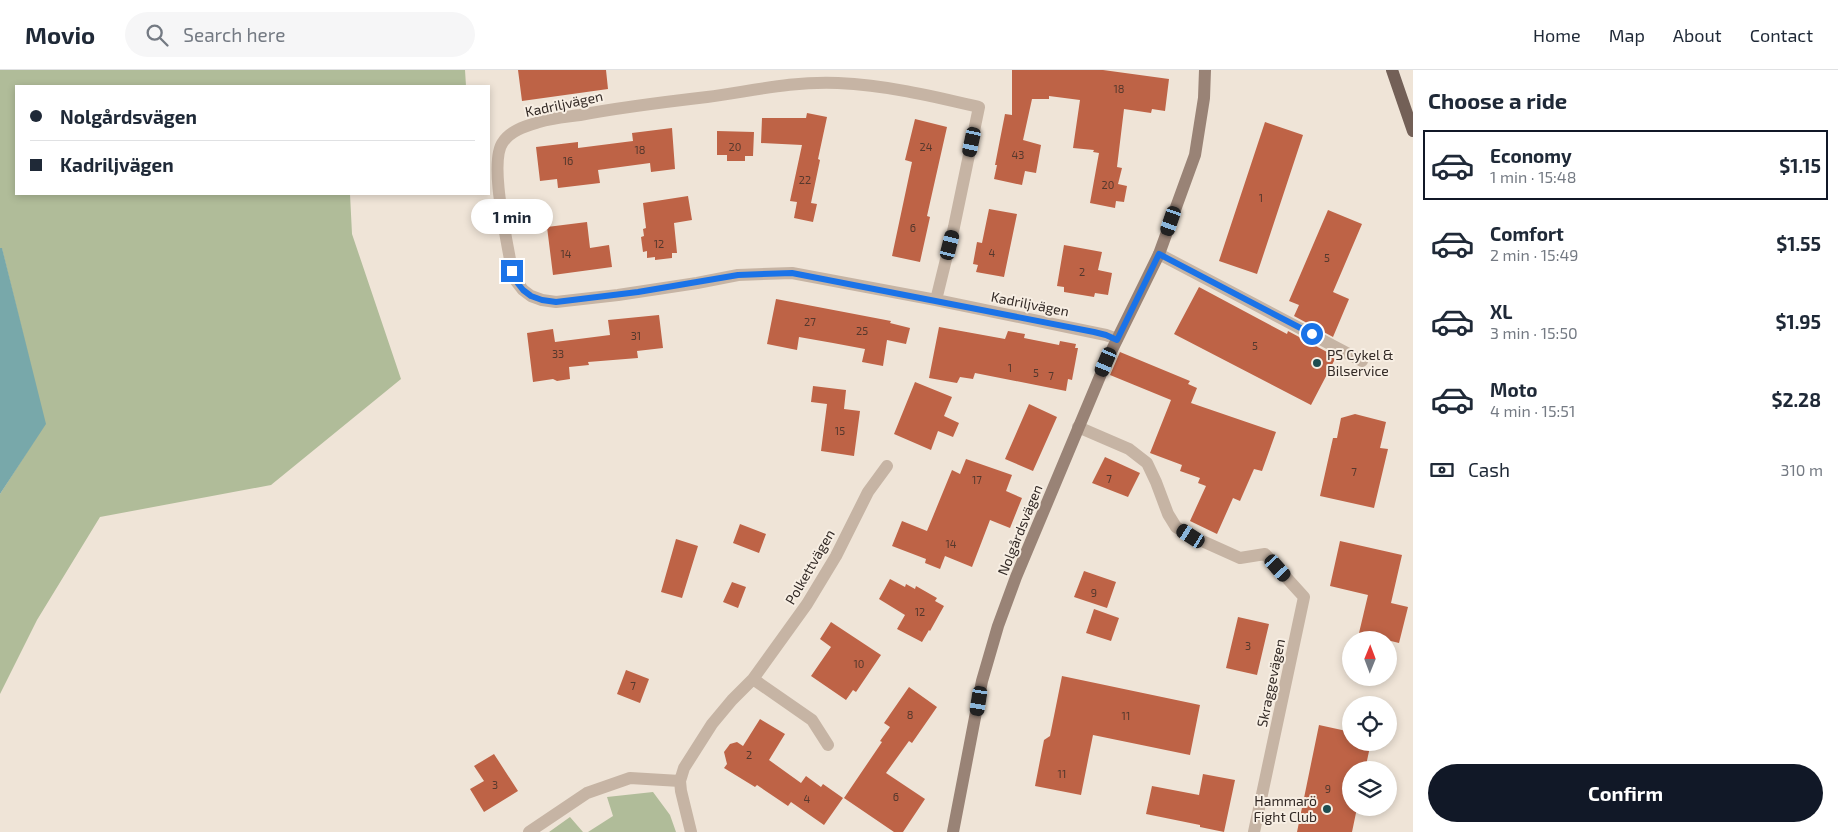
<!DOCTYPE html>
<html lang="en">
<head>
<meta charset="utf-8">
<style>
  body { margin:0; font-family:"Exo 2",sans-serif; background:#f6f6f7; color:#1f2937; height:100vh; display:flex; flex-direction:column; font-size:19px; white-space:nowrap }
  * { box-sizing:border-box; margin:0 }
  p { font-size:16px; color:#747a83 }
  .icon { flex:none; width:28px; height:28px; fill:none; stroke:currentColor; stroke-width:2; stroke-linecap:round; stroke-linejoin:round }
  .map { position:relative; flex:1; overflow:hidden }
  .drawer { display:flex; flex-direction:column; background:#fff; width:425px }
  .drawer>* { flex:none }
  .banner { position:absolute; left:15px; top:15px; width:475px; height:110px; border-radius:0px; box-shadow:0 2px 8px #0003; display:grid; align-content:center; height:110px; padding:0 15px; background:#fff }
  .needle { width:32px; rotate:1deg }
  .controls { position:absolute; left:1342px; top:561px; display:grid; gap:10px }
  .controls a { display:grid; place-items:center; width:55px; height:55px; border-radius:50%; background:#fff; box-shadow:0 2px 8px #0003; font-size:25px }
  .end { position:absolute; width:22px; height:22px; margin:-11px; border:6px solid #1a73e8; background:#fff; box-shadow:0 0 0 2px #fff }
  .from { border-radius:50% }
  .bubble { position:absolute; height:35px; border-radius:18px; background:#fff; box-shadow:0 2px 8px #0003; font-size:16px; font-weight:700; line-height:35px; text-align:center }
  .car { position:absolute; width:15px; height:30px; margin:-15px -8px; border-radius:6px; box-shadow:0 0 4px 1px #0007; background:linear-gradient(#222 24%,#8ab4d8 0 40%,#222 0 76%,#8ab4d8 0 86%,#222 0) }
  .banner b { display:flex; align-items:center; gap:18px; height:48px; font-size:19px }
  .banner b+b { border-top:1px solid #e0e1e3 }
  .banner i { width:12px; height:12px; background:#1f2937 }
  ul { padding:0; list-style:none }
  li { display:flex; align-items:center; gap:15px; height:70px; margin:0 10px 8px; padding:0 5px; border:2px solid transparent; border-radius:0px }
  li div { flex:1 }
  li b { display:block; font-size:19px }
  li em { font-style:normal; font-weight:700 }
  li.current { border-color:#111827 }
  li>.icon { width:45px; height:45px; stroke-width:1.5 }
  h2 { padding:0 15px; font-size:22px; line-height:60px }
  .pay { display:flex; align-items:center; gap:12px; height:55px; padding:0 15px; font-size:19px }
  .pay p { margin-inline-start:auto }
  .action { display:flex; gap:10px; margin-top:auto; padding:10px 15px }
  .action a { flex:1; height:58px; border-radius:30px; background:#111827; color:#fff; font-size:20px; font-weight:700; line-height:58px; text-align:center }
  header { display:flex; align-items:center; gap:30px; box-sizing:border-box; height:70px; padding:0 25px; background:#fff; border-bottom:1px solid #e0e1e3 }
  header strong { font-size:24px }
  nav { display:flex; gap:28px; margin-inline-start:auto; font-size:18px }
  .search { width:350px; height:45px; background:#f6f6f7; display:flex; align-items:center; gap:12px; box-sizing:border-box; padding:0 18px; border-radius:28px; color:#747a83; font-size:19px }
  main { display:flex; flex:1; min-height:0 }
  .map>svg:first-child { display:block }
  .green { fill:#b0bc99 }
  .water { fill:#78a8aa }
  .building { fill:#be6346 }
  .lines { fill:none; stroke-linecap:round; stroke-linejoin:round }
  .street { stroke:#c6b4a4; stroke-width:12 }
  .secondary { stroke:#998376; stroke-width:12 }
  .primary { stroke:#736057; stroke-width:12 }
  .route { stroke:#1a73e8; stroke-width:6 }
  .poi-dot { fill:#1e4d50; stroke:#f7eee3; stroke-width:2 }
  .labels { text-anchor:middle; stroke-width:4; stroke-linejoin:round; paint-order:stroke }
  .number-label { font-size:11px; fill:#55382d }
  .street-label { font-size:14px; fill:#322925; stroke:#f7eee3 }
  .poi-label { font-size:14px; fill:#322925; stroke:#f7eee3; text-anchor:start }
</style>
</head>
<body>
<header>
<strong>Movio</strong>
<div class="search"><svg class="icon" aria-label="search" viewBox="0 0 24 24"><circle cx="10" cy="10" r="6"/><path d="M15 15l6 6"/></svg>Search here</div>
<nav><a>Home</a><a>Map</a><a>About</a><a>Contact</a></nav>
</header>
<main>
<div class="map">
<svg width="1413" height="762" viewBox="0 0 1413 762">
  <rect width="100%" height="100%" fill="#efe4d7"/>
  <path class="green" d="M0,0H465L466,16H16V124H350L352,164L401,309L271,415L100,447L37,550L0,624V424L45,354L2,179L0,178Z
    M653,722L670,745L676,762H588L613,746L607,727Z
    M570,747L583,762H549Z"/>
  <path class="water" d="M0,178H2L46,354L0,424Z"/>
  <path class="building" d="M518,0H606L608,19L522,31Z
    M1012,0H1103L1169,9L1165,41L1152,39L1151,43L1124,39L1117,97L1122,98L1118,114L1127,116L1124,132L1116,131L1115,138L1090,133L1099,83L1093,82L1094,80L1073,78L1080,30L1049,26V29H1032L1023,70L1041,75L1036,103L1025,101L1022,115L994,109L997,95H995L1005,44L1012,45Z
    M807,43L827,47L818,89L820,90L811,133L817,134L813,152L794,148L797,132L790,131L802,75L761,73L762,48H806Z
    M915,49L947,57L927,146L930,147L920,192L892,186L912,92L905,90Z
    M1265,52L1303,65L1257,204L1219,191Z
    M672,58L675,99L651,102L650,93L598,100L600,113L558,118L557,109L540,111L536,77L578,72V78L633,71L632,63Z
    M717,61L754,62L753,86H745V91H727V85H717Z
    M688,126L692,150L674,153L677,183H672V188L655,190V187L647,188V181L643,182L641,167L644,166L643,159L646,158L643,133Z
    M989,139L1017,144L1004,207L976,202L978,195L973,194L977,172L982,173Z
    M1328,140L1362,154L1333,222L1349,229L1333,267L1294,246L1299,235L1289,231Z
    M587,152L590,178L609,175L612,197L553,205L547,157Z
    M1064,175L1102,182L1098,200L1112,203L1108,225L1095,223L1094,227L1064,222V217L1057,216Z
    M1199,217L1287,264L1288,261L1327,282L1326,284L1335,289L1311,335L1174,264Z
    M776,229L891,251L890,253L910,258L906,274L887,270L883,296L862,292L865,279L833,273L799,267L797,280L767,274Z
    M659,245L663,278L637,281L638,288L588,292L589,295L569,297L570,309L557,311L553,309L533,312L527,263L553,259L555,272L610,265L608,250Z
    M939,257L1005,269L1008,261L1025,264L1024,268L1059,275L1060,271L1076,274L1075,278H1078L1072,310L1068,309L1066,321L975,303L973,309L960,307L957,313L929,308Z
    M1120,282L1190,311L1188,314L1197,318L1191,333L1276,362L1262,401L1254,399L1240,431L1233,428L1217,464L1190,451L1206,416L1198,413L1200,408L1180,401L1182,395L1150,383L1171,330L1110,305Z
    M915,312L952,327L944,346L959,353L953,367L938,361L931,380L894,364Z
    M813,316L846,320L844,339L860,341L854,386L821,381L827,334L811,332Z
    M1029,334L1057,347L1033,401L1005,389Z
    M1355,344L1386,352L1380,378L1388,379L1374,438L1320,426L1333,368H1337L1341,348Z
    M1105,387L1140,403L1128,427L1092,413Z
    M966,389L1012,405L1006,421L1022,428L1010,458L990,450L972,497L945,486L940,499L925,493L926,489L892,476L902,451L927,461L952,400L960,404Z
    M740,454L766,464L759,483L733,473Z
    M676,469L698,476L682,528L661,522Z
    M1340,471L1402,485L1391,533L1408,537L1399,573L1359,563L1368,525L1330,516Z
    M1084,501L1116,512L1107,538L1074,527Z
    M890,509L905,517L906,514L915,519L916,516L937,528L935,531L944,536L930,561L929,560L922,572L897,559L905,545L879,529Z
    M732,512L746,517L738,538L723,532Z
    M1094,539L1119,548L1111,571L1086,563Z
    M1238,547L1269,554L1257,605L1226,598Z
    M831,552L881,585L856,622L853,620L846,630L811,606L831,577L820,569Z
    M626,600L649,609L640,633L617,624Z
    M1062,606L1200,635L1190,685L1093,665L1081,725L1035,716L1044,670L1050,666Z
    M909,617L937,637L912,673L909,671L886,703L925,729L903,762H894L844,728L882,672L880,671L890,657L884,653Z
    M760,649L785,664L769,690L801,713L806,706L821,717L823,714L843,728L824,755L791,732L788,736L757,715L755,717L724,698L727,694L724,682L730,674L737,672L743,676Z
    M1319,655L1351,662V672H1371L1365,700H1351V738H1357L1352,762H1297Z
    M494,684L518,721L484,742L470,719L484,711L474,696Z
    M1203,704L1235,710L1224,762L1200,757V755L1146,744L1152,716L1199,725Z"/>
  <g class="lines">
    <path class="street" d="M1159,184L1362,291
      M936,230L792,203L738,205L697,213L618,225L556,232L542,230L531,226L523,220L516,211L512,201C508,174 488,92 503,72C511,60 526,56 539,52C552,48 566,47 580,45C622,37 664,32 707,27C752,21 792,11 838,13C886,15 932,26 979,37L954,157L936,230L1106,265L1117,269
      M1078,357L1129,379L1147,393L1156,412L1168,444L1176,457L1191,466L1240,488L1265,484L1304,527L1254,762
      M753,609L812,650L828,675
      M529,762L587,723L630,708L680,711
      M691,762L681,721L680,711L684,698L712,654L732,630L753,609L807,534L836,486L868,422L887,396"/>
    <path class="secondary" d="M953,762L982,611L998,556L1016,507L1106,292L1159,184L1195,85L1204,28L1205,0"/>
    <path class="primary" d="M1392,0L1413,61"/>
  </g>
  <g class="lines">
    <path class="route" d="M512,201L516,211L523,220L531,226L542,230L556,232L638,222L738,205L792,203L1094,262L1106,265L1117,270L1159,184L1312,264"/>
  </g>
  <g class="poi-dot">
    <circle cx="1317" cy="293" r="5"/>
    <circle cx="1327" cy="739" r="5"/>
  </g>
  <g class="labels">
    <g class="number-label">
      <text x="1119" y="23">18</text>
      <text x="735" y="81">20</text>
      <text x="926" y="81">24</text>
      <text x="640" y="84">18</text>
      <text x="1018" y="89">43</text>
      <text x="568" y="95">16</text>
      <text x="805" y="114">22</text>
      <text x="1108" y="119">20</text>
      <text x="1261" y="132">1</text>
      <text x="913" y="162">6</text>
      <text x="659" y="178">12</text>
      <text x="992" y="187">4</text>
      <text x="566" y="188">14</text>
      <text x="1327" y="192">5</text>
      <text x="1082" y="206">2</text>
      <text x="810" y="256">27</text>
      <text x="862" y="265">25</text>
      <text x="636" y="270">31</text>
      <text x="1255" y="280">5</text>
      <text x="558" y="288">33</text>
      <text x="1010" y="302">1</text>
      <text x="1036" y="307">5</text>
      <text x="1051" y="310">7</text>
      <text x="840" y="365">15</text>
      <text x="1354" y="406">7</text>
      <text x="1109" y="413">7</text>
      <text x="977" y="414">17</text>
      <text x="951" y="478">14</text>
      <text x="1094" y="527">9</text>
      <text x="920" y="546">12</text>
      <text x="1248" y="580">3</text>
      <text x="859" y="598">10</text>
      <text x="633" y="620">7</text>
      <text x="910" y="649">8</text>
      <text x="1126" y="650">11</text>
      <text x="749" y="689">2</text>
      <text x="1062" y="708">11</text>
      <text x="495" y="719">3</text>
      <text x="1328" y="723">9</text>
      <text x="896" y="731">6</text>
      <text x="807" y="733">4</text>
    </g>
    <g class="street-label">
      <text transform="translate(564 34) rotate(-12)" y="5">Kadriljvägen</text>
      <text transform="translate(1030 234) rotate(11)" y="5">Kadriljvägen</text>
      <text transform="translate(1020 460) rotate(-68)" y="5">Nolgårdsvägen</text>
      <text transform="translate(810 497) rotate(-60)" y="5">Polkettvägen</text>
      <text transform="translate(1271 613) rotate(-78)" y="5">Skraggevägen</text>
    </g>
    <g class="poi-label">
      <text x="1327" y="290">PS Cykel &amp;<tspan x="1327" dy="16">Bilservice</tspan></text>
      <text x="1317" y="736" text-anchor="end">Hammarö<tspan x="1317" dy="16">Fight Club</tspan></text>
    </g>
  </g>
</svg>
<div class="controls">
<a><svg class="needle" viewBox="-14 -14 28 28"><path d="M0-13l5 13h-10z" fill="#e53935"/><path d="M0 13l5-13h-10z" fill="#747a83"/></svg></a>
<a><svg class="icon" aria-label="locate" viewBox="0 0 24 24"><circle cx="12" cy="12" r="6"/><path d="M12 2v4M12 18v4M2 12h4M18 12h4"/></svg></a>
<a><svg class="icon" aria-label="layers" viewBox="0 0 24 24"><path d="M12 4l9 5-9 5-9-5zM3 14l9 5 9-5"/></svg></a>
</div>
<i class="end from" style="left:1312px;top:264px"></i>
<i class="end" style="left:512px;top:201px"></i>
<div class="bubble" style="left:471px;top:129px;width:82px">1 min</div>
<i class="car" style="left:972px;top:72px;rotate:192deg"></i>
<i class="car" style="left:1171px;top:151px;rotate:199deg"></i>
<i class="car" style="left:950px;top:175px;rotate:14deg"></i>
<i class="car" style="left:1106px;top:292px;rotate:203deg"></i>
<i class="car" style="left:1191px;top:466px;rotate:303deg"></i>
<i class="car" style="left:1278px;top:498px;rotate:138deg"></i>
<i class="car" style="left:979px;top:631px;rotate:189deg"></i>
<div class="banner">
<b><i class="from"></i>Nolgårdsvägen</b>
<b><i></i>Kadriljvägen</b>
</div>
</div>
<section class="drawer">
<h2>Choose a ride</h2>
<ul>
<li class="current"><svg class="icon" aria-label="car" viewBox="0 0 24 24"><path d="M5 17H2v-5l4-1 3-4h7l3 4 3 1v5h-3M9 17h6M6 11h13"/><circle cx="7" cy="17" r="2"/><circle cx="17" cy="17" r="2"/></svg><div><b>Economy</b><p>1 min · 15:48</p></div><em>$1.15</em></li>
<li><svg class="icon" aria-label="car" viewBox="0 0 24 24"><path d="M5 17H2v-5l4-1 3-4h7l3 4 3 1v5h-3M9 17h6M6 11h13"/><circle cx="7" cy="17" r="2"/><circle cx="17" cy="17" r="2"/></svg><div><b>Comfort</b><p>2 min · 15:49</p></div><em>$1.55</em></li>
<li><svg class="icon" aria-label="car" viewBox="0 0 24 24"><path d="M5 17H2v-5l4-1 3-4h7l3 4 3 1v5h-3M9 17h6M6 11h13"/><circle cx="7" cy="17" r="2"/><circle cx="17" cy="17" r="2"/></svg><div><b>XL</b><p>3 min · 15:50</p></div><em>$1.95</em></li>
<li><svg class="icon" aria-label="car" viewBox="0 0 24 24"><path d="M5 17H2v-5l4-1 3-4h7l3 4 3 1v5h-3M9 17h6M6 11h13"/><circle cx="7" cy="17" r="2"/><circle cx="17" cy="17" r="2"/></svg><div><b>Moto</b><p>4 min · 15:51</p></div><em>$2.28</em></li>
</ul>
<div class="pay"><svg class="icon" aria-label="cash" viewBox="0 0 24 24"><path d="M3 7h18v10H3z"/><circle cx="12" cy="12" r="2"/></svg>Cash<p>310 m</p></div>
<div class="action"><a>Confirm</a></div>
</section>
</main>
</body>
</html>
